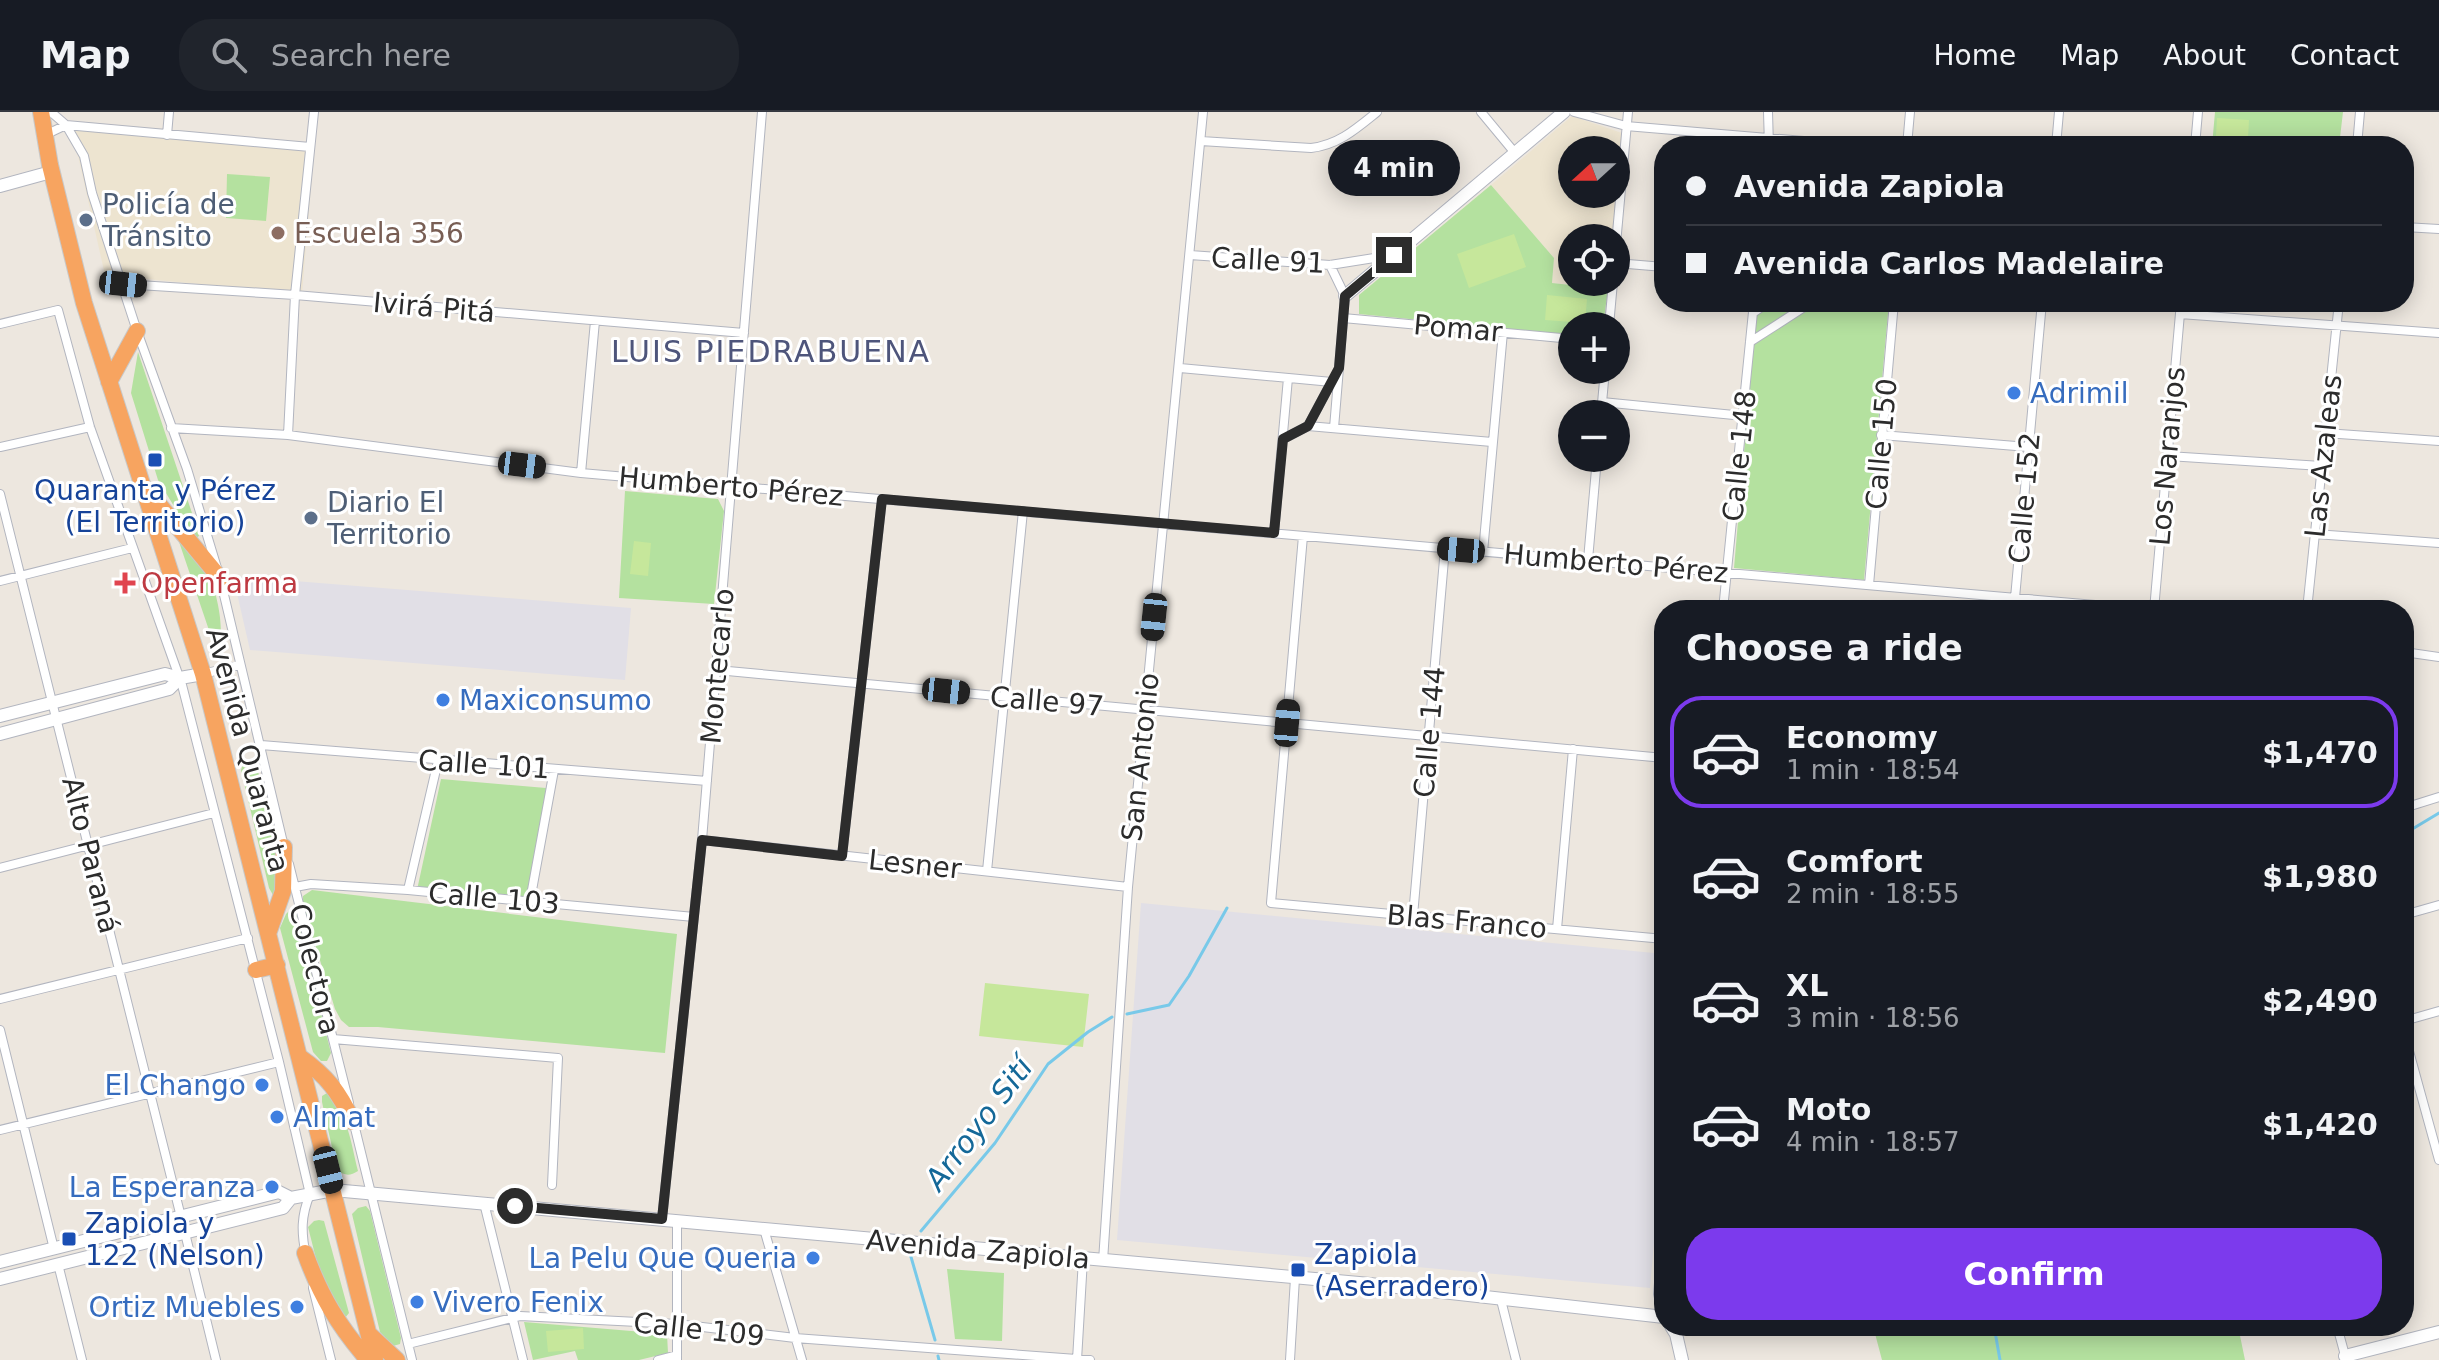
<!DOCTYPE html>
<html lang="en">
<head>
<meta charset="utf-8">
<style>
  body { margin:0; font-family:"DejaVu Sans",sans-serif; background:#20242c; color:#f1f3f6; height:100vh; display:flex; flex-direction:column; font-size:30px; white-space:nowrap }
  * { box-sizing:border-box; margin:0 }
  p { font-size:26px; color:#9ea1a6 }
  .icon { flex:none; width:44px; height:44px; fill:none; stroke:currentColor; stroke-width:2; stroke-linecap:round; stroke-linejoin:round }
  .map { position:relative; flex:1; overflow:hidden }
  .side { position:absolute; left:1654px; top:488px; width:760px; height:736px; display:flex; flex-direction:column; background:#171b24; border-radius:32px; box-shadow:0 4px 20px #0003 }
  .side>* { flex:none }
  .banner { position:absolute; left:1654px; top:24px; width:760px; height:176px; border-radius:32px; box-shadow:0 4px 20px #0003; display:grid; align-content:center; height:176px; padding:0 32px; background:#171b24 }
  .needle { width:52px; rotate:249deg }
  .buttons { position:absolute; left:1558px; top:24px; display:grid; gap:16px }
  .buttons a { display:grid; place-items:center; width:72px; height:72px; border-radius:50%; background:#171b24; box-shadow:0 4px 20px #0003; font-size:40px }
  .end { position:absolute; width:36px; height:36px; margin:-18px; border:10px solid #2c2c2c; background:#fff; box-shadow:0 0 0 4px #fff }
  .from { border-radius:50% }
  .bubble { position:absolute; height:56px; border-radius:28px; background:#171b24; box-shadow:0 4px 20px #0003; font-size:26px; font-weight:800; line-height:56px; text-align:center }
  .car { position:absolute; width:24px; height:48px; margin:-24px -12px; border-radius:10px; box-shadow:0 0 6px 2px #0007; background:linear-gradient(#222 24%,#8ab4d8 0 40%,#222 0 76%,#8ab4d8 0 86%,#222 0) }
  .banner b { display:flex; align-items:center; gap:28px; height:76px; font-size:30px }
  .banner b+b { border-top:2px solid #363941 }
  .banner i { width:20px; height:20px; background:#f1f3f6 }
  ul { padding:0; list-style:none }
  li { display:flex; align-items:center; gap:24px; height:112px; margin:0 16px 12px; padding:0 16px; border:4px solid transparent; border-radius:32px }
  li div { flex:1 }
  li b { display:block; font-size:30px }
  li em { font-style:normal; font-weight:800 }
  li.current { border-color:#7c3aed }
  li>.icon { width:72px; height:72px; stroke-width:1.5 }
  h2 { padding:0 32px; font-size:36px; line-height:96px }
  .button { display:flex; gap:16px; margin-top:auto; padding:16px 32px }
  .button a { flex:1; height:92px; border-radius:32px; background:#7c3aed; color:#fff; font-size:32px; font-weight:800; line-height:92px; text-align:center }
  header { display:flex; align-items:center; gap:48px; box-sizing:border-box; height:112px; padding:0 40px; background:#171b24; border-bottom:2px solid #363941 }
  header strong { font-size:38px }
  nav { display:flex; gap:44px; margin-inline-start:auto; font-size:28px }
  .search { width:560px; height:72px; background:#20242c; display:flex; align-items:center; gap:20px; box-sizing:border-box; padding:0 28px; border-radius:32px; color:#9ea1a6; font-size:30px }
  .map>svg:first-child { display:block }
  .industrial { fill:#e1dfe6 }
  .education { fill:#ede4d0; fill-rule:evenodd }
  .green { fill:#b4e19f }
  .pitch { fill:#c6e79b }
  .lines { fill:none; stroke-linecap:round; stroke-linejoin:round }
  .stream { stroke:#78c9e9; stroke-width:3 }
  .street-casing { stroke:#b2b5bf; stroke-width:10 }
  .secondary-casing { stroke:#b2b5bf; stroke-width:14 }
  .highway-casing { stroke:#c8c8c8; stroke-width:18 }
  .street { stroke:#fff; stroke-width:8 }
  .secondary { stroke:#fff; stroke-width:12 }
  .highway { stroke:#f7a460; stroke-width:16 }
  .route { stroke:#2c2c2c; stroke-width:10 }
  .service-dot { fill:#5c6f8a; stroke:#fff; stroke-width:3 }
  .education-dot { fill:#8d6e63; stroke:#fff; stroke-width:3 }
  .shop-dot { fill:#3f7fe0; stroke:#fff; stroke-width:3 }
  .transit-dot { fill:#1a4fb4; stroke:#fff; stroke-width:3 }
  .health-dot { fill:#e0444e; stroke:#fff; stroke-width:3 }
  .labels { text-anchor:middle; stroke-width:6; stroke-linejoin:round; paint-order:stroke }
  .service-label { font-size:28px; fill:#4e5e75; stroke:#fff; text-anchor:start }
  .education-label { font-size:28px; fill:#785e54; stroke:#fff; text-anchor:start }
  .street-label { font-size:28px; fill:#2c2c2c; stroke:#fff }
  .shop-label { font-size:28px; fill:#366cbe; stroke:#fff; text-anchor:start }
  .transit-label { font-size:28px; fill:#164399; stroke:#fff; text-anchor:start }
  .health-label { font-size:28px; fill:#be3a42; stroke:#fff; text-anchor:start }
  .neighbourhood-label { font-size:30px; letter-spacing:2px; fill:#4e557b; stroke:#fff }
  .water-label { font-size:30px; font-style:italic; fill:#146898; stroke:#fff }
</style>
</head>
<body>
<header>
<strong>Map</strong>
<div class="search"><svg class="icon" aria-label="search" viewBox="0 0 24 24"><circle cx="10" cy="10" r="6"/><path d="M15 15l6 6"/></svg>Search here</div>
<nav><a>Home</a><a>Map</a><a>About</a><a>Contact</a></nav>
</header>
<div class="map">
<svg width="2439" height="1248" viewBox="0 0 2439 1248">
  <rect width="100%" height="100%" fill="#ede7df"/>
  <path class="industrial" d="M233,464L631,496L625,568L250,538Z
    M1141,791L1664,842V1017L1650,1176L1117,1128Z"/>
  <path class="education" d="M1572,4L1622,21L1612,126H1572V170H1608V177L1552,171L1554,146L1491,73ZM1572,38H1616V82H1572Z
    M71,13L314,40L302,182L105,163Z"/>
  <path class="green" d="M2215,0H2343L2339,34H2212Z
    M227,62L270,65L266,109L226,106Z
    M1491,73L1554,146L1552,171L1608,177L1603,214H1572V223L1359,202V183Z
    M1757,190H1889L1864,468L1734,456Z
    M138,240L195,410L199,424L194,427L158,368L131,281Z
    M625,379L718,387L724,399L714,492L619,486Z
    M175,418C185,431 199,444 207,458C215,473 226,518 218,532L214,533Z
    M250,647L255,648L280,742L277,782L273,783L269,776L241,658L244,649Z
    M441,667L546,676L531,792L417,778Z
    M312,778L677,822L665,941L378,915H349L341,908L335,897L303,793V784Z
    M294,794L331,941L327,949H321L313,940L280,816L286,802Z
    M327,981C348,1002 351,1031 358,1059C350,1064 345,1064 337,1058L322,990V984Z
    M366,1094L370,1099L401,1226L400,1232L393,1234L380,1220L352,1102L358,1096Z
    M319,1108L324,1109L349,1201L345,1206L325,1182L308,1115L314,1109Z
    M947,1157L1004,1161L1002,1229L955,1227Z
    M524,1210L667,1222L668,1241L639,1248H578L575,1239L533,1248Z
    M1873,1214H2238L2245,1248H1882Z"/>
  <path class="pitch" d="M2217,6L2249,8L2248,26L2216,24Z
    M1514,122L1526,155L1469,176L1457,142Z
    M1547,183L1587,187L1585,211L1545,208Z
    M634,429L651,431L648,464L630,462Z
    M985,871L1089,882L1083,935L979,924Z
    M583,1216L584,1237L548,1240L546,1219Z"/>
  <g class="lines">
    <path class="stream" d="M1775,197L1786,190
      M2404,722L2439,701
      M1127,902L1169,893L1189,864L1227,796
      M921,1119L995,1031L1048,952L1088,920L1112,905
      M909,1138L935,1228
      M1994,1214L2000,1248
      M938,1244L939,1248"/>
    <defs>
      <path id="street" d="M51,0L66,13L84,44L92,81L137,219L187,357L220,466L284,735
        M1481,0L1515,41
        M1574,0L1626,14L1862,34
        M1768,0L1769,34
        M45,23L66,13L310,35
        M167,23L169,0
        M1201,29L1311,36C1338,33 1356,17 1377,0
        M1907,34L1910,0
        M2056,34L2059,0
        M2195,34L2198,0
        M2357,34L2360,0
        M2404,115L2439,117
        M1616,132L1628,0
        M1190,143L1330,153L1393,143
        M1616,151L1664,155
        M1330,153L1345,184L1334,316
        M123,172L295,183L744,221
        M1753,201L1769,190
        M2180,202L2439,221
        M1343,206L1572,227
        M0,212L58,198L90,315L182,573L279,950L310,1082C301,1104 301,1120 306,1144
        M1609,214L1613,170
        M1750,230L1812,190
        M1180,256L1332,270
        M1602,290L1744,304
        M1601,302L1605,258
        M1308,314L1492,330
        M171,316L288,323L581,361L2153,498
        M2325,321L2439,329
        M288,323L295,183L314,0
        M1881,323L2028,335
        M1283,327L1308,314L1332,269
        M0,335L90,315
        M2168,344L2322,354
        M581,361L595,209
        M0,382L181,1105
        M1274,421L1288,266
        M2315,422L2439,431
        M1303,424L1271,791L1664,827
        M1483,440L1503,220
        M1588,448L1597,346
        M0,469L132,436
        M1869,473L1894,190
        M2015,486L2042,190
        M1723,498L1754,190
        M2154,498L2181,190
        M2307,498L2339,190
        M2404,540L2439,545
        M717,558L1664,646
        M203,562L239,553
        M261,633L707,669
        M2404,696L2439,685
        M702,728L1128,775
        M842,744L882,387
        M289,752L349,991
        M0,756L214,701
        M987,759L1023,399
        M295,775L311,772L408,778L694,805
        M408,778L438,649
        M530,789L554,658
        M2404,803L2439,793
        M1413,804L1445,436
        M1557,817L1573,637
        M0,887L248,826
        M2404,909L2439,899
        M0,918L54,1137
        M2404,921L2439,1048
        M333,927L558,946L552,1073
        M353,1008L412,1248
        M0,1018L279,950
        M484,1091L523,1248
        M662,1107L702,728L762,0
        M764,1117L802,1248
        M185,1121L216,1248
        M1103,1149L1128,775L1203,0
        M58,1152L82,1248
        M313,1176L331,1248
        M1501,1188L1516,1248
        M1664,1205L1658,1182L1664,1115
        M1838,1214H1840
        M2337,1214L2346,1247
        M408,1232L520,1204L677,1212L795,1226L1090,1248
        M658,1248L677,1243
        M677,1248V1109
        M1077,1248L1083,1147
        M1290,1248L1295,1166"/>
      <path id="secondary" d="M0,74L51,60
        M1345,184L1564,0
        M0,604L165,562L180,566L203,562
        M0,622L169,577L180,566
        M0,1150L279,1080L291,1086L333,1078L1370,1172L1664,1205
        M0,1167L283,1096L291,1086
        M1671,1214L1676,1222L1682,1248
        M2345,1244L2439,1220"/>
      <path id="highway" d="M41,0L50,53L84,191L203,562L375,1248
        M109,270L137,219
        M147,378L220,466
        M269,819L283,779L284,735
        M256,858L277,853
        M300,945C327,964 339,980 353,1010
        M305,1141C321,1185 338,1213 368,1248
        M369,1222L397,1248"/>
    </defs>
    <use href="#street" class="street-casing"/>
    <use href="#secondary" class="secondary-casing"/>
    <use href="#highway" class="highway-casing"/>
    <use href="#street" class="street"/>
    <use href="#secondary" class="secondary"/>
    <use href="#highway" class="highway"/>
  </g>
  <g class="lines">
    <path class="route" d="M515,1094L662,1107L702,728L842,744L882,387L1274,421L1283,327L1308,314L1339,256L1345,184L1394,143"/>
  </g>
  <g class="service-dot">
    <circle cx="86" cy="108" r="8"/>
    <circle cx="311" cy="406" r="8"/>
  </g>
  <circle class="education-dot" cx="278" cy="121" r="8"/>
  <g class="shop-dot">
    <circle cx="2014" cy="281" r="8"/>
    <circle cx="443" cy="588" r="8"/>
    <circle cx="262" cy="973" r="8"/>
    <circle cx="277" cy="1005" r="8"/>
    <circle cx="272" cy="1075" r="8"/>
    <circle cx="813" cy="1146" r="8"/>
    <circle cx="417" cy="1190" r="8"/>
    <circle cx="297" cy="1195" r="8"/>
  </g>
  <g class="transit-dot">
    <rect x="147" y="340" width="16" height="16" rx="4"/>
    <rect x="61" y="1119" width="16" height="16" rx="4"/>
    <rect x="1290" y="1150" width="16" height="16" rx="4"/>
  </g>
  <path class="health-dot" d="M121 459h8v8h8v8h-8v8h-8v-8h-8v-8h8z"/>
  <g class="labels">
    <g class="service-label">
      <text x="102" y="102">Policía de<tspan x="102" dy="32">Tránsito</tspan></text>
      <text x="327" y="400">Diario El<tspan x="327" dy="32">Territorio</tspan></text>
    </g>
    <g class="education-label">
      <text x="294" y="131">Escuela 356</text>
    </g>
    <g class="street-label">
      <text transform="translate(1268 148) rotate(3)" y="10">Calle 91</text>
      <text transform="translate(434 195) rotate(5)" y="10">Ivirá Pitá</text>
      <text transform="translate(1458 216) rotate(5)" y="10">Pomar</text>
      <text transform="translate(1881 332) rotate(-85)" y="10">Calle 150</text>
      <text transform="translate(1739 344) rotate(-84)" y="10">Calle 148</text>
      <text transform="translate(2167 344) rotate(-85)" y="10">Los Naranjos</text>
      <text transform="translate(2323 344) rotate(-84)" y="10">Las Azaleas</text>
      <text transform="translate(731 374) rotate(5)" y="10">Humberto Pérez</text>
      <text transform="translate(2024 386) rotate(-85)" y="10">Calle 152</text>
      <text transform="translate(1616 451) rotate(5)" y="10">Humberto Pérez</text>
      <text transform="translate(717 554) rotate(-85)" y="10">Montecarlo</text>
      <text transform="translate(1047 589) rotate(5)" y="10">Calle 97</text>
      <text transform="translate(1429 620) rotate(-85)" y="10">Calle 144</text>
      <text transform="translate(248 638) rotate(75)" y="10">Avenida Quaranta</text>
      <text transform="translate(1140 645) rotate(-84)" y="10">San Antonio</text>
      <text transform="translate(484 652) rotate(4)" y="10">Calle 101</text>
      <text transform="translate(91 743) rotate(76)" y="10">Alto Paraná</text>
      <text transform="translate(915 752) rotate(6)" y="10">Lesner</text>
      <text transform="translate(494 786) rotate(5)" y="10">Calle 103</text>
      <text transform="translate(1467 809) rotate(5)" y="10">Blas Franco</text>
      <text transform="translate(315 857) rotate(76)" y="10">Colectora</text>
      <text transform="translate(978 1137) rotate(5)" y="10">Avenida Zapiola</text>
      <text transform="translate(699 1217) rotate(6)" y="10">Calle 109</text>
    </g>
    <g class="shop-label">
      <text x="2030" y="291">Adrimil</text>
      <text x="459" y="598">Maxiconsumo</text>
      <text x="246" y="983" text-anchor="end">El Chango</text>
      <text x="293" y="1015">Almat</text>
      <text x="256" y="1085" text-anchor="end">La Esperanza</text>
      <text x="797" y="1156" text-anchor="end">La Pelu Que Queria</text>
      <text x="433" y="1200">Vivero Fenix</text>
      <text x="281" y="1205" text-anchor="end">Ortiz Muebles</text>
    </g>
    <g class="transit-label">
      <text x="155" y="388" text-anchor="middle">Quaranta y Pérez<tspan x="155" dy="32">(El Territorio)</tspan></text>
      <text x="85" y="1121">Zapiola y<tspan x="85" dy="32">122 (Nelson)</tspan></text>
      <text x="1314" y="1152">Zapiola<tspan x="1314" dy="32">(Aserradero)</tspan></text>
    </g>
    <g class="health-label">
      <text x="141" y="481">Openfarma</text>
    </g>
    <g class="neighbourhood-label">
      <text x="771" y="250">LUIS PIEDRABUENA</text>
    </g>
    <g class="water-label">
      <text transform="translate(979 1012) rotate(-53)" y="10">Arroyo Sití</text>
    </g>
  </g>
</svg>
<div class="buttons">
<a><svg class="needle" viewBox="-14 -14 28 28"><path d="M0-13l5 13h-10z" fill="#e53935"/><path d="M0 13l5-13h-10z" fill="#9ea1a6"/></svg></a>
<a><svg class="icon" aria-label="locate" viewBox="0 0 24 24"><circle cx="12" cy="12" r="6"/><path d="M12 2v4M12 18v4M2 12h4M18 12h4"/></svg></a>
<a>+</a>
<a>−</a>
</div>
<i class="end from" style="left:515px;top:1094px"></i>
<i class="end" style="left:1394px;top:143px"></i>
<div class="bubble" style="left:1328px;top:28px;width:132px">4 min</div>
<i class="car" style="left:123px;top:172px;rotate:96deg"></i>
<i class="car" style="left:522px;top:353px;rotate:97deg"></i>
<i class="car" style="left:1461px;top:438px;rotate:275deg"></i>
<i class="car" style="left:1154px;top:505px;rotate:186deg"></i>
<i class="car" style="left:946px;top:579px;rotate:96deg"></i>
<i class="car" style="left:1287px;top:611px;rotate:5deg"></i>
<i class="car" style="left:328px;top:1058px;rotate:166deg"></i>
<div class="banner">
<b><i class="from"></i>Avenida Zapiola</b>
<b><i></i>Avenida Carlos Madelaire</b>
</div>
<section class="side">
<h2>Choose a ride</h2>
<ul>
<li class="current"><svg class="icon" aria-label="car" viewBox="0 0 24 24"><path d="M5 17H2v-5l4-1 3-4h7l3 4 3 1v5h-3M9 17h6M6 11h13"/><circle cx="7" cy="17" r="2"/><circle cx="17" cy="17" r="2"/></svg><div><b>Economy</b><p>1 min · 18:54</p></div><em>$1,470</em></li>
<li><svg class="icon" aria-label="car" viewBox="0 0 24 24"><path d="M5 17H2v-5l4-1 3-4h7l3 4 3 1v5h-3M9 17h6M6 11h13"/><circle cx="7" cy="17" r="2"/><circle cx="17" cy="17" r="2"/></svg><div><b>Comfort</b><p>2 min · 18:55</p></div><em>$1,980</em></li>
<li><svg class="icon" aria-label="car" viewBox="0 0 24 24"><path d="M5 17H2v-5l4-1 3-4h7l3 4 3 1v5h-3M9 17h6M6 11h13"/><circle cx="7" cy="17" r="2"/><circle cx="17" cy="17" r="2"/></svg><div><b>XL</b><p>3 min · 18:56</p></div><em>$2,490</em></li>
<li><svg class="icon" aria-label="car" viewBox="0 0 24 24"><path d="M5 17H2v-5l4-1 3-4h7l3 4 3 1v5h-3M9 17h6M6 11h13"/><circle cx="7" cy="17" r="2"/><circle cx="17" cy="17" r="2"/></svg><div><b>Moto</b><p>4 min · 18:57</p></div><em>$1,420</em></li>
</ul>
<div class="button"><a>Confirm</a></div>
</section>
</div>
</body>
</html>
